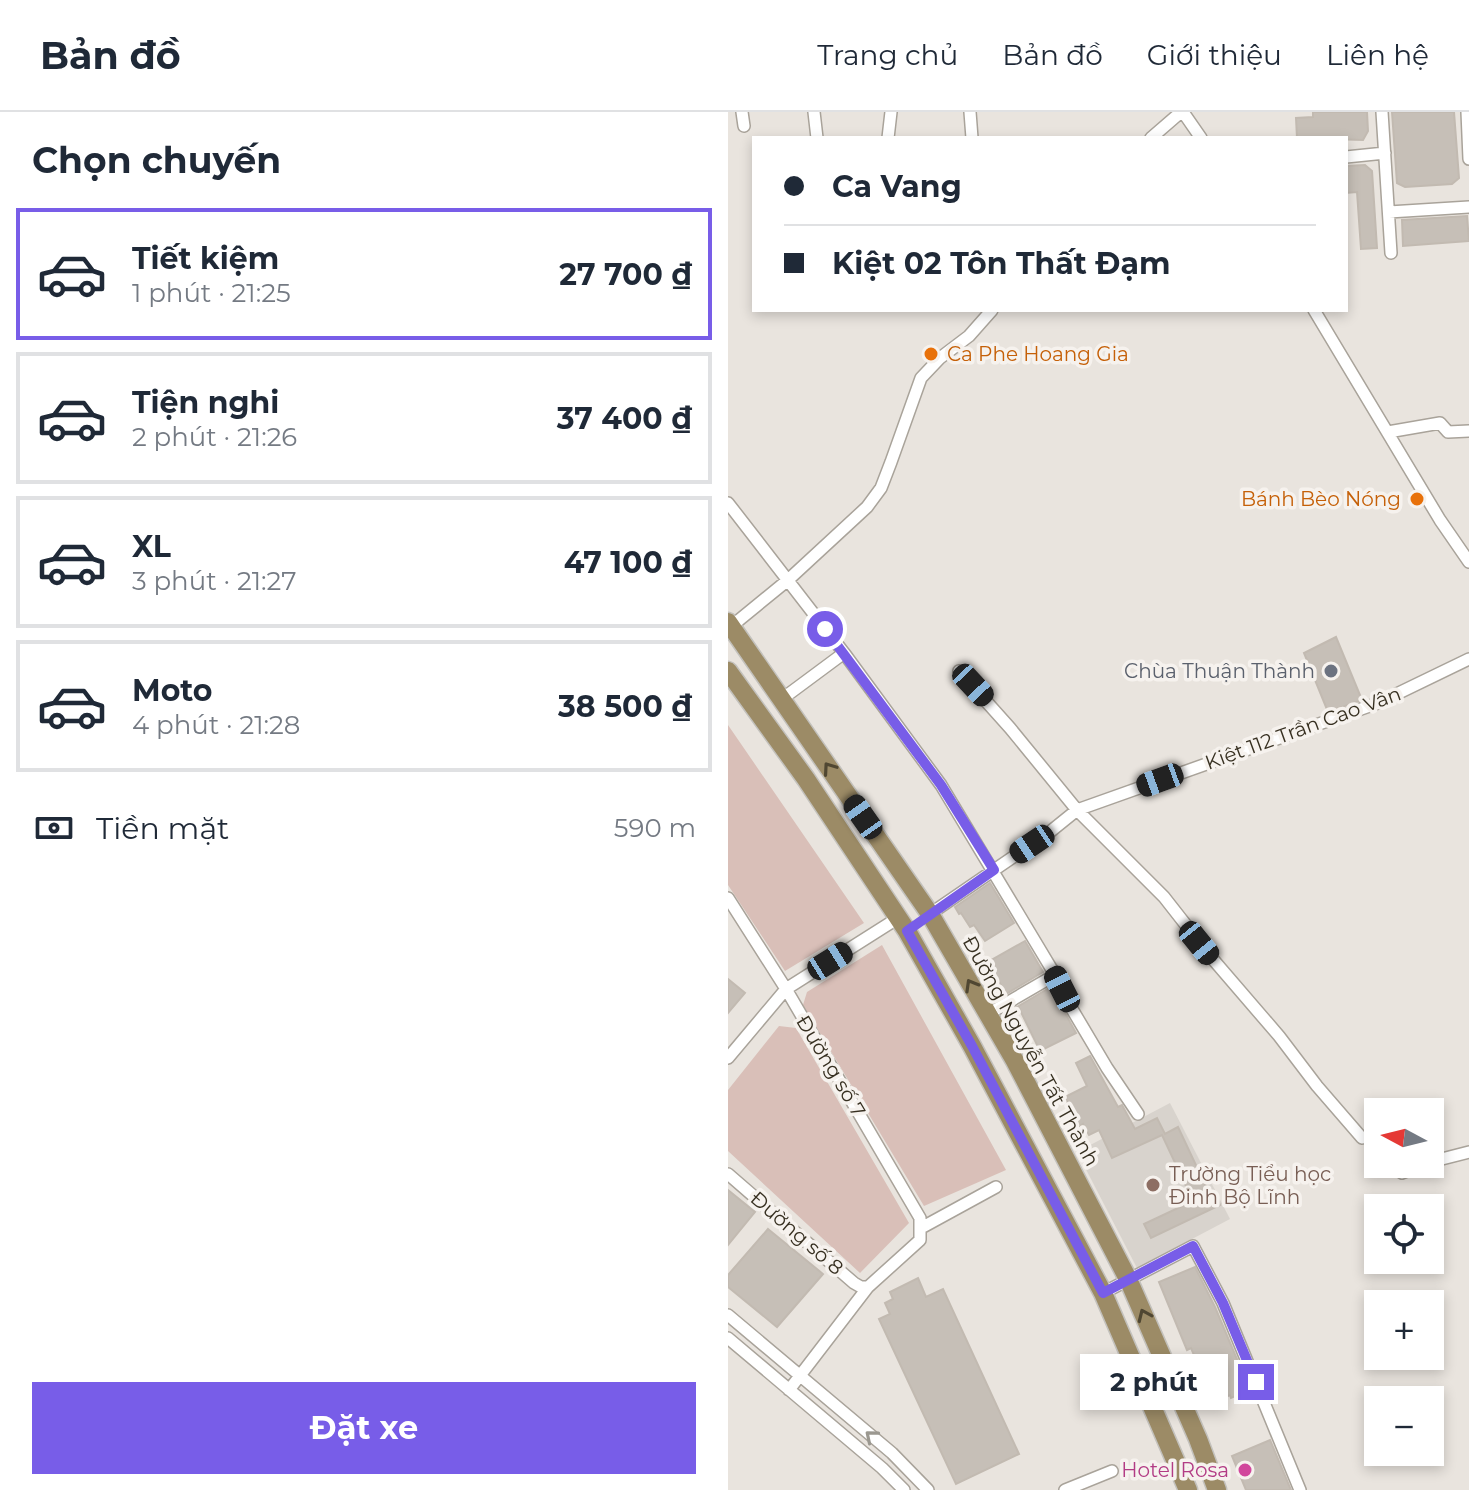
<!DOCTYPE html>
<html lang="vi">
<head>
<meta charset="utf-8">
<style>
  body { margin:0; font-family:Montserrat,sans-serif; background:#f2f2f3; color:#1f2937; height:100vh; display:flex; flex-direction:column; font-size:30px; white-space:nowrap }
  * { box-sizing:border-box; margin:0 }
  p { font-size:26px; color:#747a83 }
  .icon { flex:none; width:44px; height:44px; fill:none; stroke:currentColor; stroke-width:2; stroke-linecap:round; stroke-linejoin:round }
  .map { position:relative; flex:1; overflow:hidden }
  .drawer { display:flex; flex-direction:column; background:#fff; width:728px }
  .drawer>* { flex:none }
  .banner { position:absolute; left:24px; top:24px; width:596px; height:176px; border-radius:0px; box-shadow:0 4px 12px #0003; display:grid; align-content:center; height:176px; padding:0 32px; background:#fff }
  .needle { width:52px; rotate:277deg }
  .controls { position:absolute; left:636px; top:986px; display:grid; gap:16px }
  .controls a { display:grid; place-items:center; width:80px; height:80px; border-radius:0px; background:#fff; box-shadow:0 4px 12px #0003; font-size:40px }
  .end { position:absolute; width:36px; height:36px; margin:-18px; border:10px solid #785de8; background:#fff; box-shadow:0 0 0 4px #fff }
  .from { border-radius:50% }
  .bubble { position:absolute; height:56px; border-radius:0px; background:#fff; box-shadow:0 4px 12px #0003; font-size:26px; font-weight:700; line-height:56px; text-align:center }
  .car { position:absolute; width:24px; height:48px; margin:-24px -12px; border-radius:10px; box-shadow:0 0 6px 2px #0007; background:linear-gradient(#222 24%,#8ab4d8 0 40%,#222 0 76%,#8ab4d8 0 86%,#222 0) }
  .banner b { display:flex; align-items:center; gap:28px; height:76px; font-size:30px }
  .banner b+b { border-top:2px solid #e0e1e3 }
  .banner i { width:20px; height:20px; background:#1f2937 }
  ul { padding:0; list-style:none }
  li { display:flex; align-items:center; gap:24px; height:132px; margin:0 16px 12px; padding:0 16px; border:4px solid #e0e1e3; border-radius:0px }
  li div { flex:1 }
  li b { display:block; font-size:30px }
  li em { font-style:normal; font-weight:700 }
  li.active { border-color:#785de8 }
  li>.icon { width:72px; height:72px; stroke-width:1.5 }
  h2 { padding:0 32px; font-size:36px; line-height:96px }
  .pay { display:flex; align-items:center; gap:20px; height:88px; padding:0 32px; font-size:30px }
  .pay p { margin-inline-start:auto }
  .action { display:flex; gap:16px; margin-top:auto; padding:16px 32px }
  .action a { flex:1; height:92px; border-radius:0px; background:#785de8; color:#fff; font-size:32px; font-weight:700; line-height:92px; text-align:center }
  header { display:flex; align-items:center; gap:48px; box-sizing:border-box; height:112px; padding:0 40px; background:#fff; border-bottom:2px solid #e0e1e3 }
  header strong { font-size:38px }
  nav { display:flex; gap:44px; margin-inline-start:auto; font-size:28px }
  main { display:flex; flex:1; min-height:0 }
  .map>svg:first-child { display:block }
  .built { fill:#d8d3cd }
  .green { fill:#d9bfb8 }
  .building { fill:#c6bfb7; stroke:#c2bab1; stroke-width:2 }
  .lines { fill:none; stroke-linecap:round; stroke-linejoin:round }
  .street-casing { stroke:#a9a39a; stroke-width:14 }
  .primary-casing { stroke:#c3c1bc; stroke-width:21 }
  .street { stroke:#fff; stroke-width:11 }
  .primary { stroke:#9c8b66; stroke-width:18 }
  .oneway { stroke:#504732 }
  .oneway2 { stroke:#9b9890 }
  .route { stroke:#785de8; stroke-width:10 }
  .food-dot { fill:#e8710a; stroke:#f6f2ee; stroke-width:3 }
  .worship-dot { fill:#6b7280; stroke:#f6f2ee; stroke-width:3 }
  .education-dot { fill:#8d6e63; stroke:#f6f2ee; stroke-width:3 }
  .hotel-dot { fill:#d1479c; stroke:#f6f2ee; stroke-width:3 }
  .labels { text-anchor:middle; stroke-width:7; stroke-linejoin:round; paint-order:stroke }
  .food-label { font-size:20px; fill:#c56008; stroke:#f6f2ee; text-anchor:start }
  .worship-label { font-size:20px; fill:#5b616d; stroke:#f6f2ee; text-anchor:end }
  .street-label { font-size:20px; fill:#373021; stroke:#f6f2ee }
  .education-label { font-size:20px; fill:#785e54; stroke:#f6f2ee; text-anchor:start }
  .hotel-label { font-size:20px; fill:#b23c85; stroke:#f6f2ee; text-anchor:end }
</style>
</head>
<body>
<header>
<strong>Bản đồ</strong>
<nav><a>Trang chủ</a><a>Bản đồ</a><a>Giới thiệu</a><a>Liên hệ</a></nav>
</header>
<main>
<section class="drawer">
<h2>Chọn chuyến</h2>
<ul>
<li class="active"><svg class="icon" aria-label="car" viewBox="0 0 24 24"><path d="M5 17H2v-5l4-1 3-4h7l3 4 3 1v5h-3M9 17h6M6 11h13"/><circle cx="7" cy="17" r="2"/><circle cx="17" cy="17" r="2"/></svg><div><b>Tiết kiệm</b><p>1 phút · 21:25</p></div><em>27 700 ₫</em></li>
<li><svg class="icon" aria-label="car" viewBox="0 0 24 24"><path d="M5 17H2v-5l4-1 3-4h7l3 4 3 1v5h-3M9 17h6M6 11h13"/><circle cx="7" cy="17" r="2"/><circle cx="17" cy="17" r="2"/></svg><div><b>Tiện nghi</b><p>2 phút · 21:26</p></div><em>37 400 ₫</em></li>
<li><svg class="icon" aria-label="car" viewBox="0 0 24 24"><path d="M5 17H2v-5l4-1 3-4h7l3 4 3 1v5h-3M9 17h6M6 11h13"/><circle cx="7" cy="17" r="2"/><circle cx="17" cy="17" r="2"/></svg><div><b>XL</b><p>3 phút · 21:27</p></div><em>47 100 ₫</em></li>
<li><svg class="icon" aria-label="car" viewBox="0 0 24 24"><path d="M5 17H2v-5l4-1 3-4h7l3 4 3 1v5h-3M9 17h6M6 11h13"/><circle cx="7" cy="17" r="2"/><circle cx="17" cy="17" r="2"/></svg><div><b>Moto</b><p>4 phút · 21:28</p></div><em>38 500 ₫</em></li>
</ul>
<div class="pay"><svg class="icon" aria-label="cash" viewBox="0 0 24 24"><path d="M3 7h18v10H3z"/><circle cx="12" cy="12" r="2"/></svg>Tiền mặt<p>590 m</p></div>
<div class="action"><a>Đặt xe</a></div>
</section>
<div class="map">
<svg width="741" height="1378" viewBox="0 0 741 1378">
  <rect width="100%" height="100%" fill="#e9e4de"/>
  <path class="built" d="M442,991L502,1107L409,1156L349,1040Z"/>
  <path class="green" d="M0,613L136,811L57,859L0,773Z
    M154,833L278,1058L196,1094L75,893L79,880Z
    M51,914L68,916L181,1111L132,1161L0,1039V978Z"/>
  <path class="building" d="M585,0H639L640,19L635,28L569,26L568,6L585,5Z
    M664,0H726L731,66L724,72L677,75L669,71Z
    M637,53L644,59L649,136L633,137L629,80L618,81V54Z
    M739,104L741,129L675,134L674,108Z
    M608,525L634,588L600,600L576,541Z
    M262,771L286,811L257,829L246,813L242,815L233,801L231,802L227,795Z
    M297,829L315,860L278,882L260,850Z
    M0,867L17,881L0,901Z
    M323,875L348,921L312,939L291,896L289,895Z
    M362,944L390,995L394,993L407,1017L429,1006L437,1022L450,1015L481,1081L486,1079L492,1093L423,1126L416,1112L465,1089L434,1023L384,1046L371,1018L361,1023L355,1012L350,1015L337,985L359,974L348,951Z
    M0,1078L27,1100L0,1133Z
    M40,1117L95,1162L49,1215L0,1175V1163Z
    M467,1155L487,1195L522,1278L503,1286L502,1283L486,1290L463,1236L459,1238L431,1170Z
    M190,1166L198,1185L215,1177L291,1342L228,1372L151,1207L162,1202L157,1191L165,1187L162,1180Z
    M542,1328L563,1378H518L504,1344Z"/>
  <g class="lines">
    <defs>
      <path id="street" d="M14,0L16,14
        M86,0L89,26
        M242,0L244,26
        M455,0L473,26
        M654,0L663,141
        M739,0L741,47
        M160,26L163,0
        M423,26L453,0
        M618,45L657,41
        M661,100L741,95
        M586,198L712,408L741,450
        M660,320L712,311L720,320L741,319
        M0,391L116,541L213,673L323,856L341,892L379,956L410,1002
        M0,517L60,468L139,395L153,376L163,350L193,266L212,246L241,224L264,198
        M231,559L282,616L349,698L436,785L483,845L551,924L589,974L634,1026
        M54,587L116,541
        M0,786L58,877L192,1106V1128L140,1175L61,1278
        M202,802L323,719L349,698L650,591L741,547
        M260,902L327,863
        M0,946L58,877L170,806
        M702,1050L741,1040
        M674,1061L696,1052
        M0,1062L126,1171L133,1175H140
        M193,1116L268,1075
        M375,1181L465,1134L495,1191L572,1378
        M0,1203L164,1341L200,1378
        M0,1226L154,1356L176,1378
        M337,1378L384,1359"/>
      <path id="primary" d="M0,510L202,802L287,949L400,1167L470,1327L489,1378
        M0,559L78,667L179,819L244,934L375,1181L460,1378"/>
    </defs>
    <use href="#street" class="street-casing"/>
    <use href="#primary" class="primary-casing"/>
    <use href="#street" class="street"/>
    <use href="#primary" class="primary"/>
  </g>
  <defs><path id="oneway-chevron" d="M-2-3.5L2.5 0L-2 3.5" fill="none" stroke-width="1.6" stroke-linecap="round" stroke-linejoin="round" transform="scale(2)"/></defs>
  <g class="oneway">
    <use href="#oneway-chevron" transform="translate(101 656) rotate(-125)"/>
    <use href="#oneway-chevron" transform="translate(243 873) rotate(-120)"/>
    <use href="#oneway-chevron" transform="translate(416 1203) rotate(-114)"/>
  </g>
  <use class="oneway2" href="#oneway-chevron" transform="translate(143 1324) rotate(-140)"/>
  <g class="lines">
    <path class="route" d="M97,517L213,673L266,758L179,819L244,934L375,1181L465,1134L495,1191L528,1270"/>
  </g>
  <g class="food-dot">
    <circle cx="203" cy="242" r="8"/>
    <circle cx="689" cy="387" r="8"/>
  </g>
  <circle class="worship-dot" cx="603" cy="559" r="8"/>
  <circle class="education-dot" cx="425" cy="1073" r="8"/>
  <circle class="hotel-dot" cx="517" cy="1358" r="8"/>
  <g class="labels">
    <g class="food-label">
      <text x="219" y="249">Ca Phe Hoang Gia</text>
      <text x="673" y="394" text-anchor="end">Bánh Bèo Nóng</text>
    </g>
    <g class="worship-label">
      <text x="587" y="566">Chùa Thuận Thành</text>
    </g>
    <g class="street-label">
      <text transform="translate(575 616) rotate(-20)" y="7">Kiệt 112 Trần Cao Vân</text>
      <text transform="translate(303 939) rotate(61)" y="7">Đường Nguyễn Tất Thành</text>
      <text transform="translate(103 954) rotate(59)" y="7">Đường số 7</text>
      <text transform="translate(69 1121) rotate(41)" y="7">Đường số 8</text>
    </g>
    <g class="education-label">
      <text x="441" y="1069">Trường Tiểu học<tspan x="441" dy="23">Đinh Bộ Lĩnh</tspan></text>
    </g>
    <g class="hotel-label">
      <text x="501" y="1365">Hotel Rosa</text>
    </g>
  </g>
</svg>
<div class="controls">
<a><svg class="needle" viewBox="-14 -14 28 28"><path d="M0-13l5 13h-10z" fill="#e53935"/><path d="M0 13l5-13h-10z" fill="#747a83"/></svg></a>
<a><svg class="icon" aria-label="locate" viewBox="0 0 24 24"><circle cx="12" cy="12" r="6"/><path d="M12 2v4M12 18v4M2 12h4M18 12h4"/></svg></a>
<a>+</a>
<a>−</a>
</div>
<i class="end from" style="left:97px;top:517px"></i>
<i class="end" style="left:528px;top:1270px"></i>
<div class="bubble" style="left:352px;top:1242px;width:148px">2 phút</div>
<i class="car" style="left:245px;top:573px;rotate:137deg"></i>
<i class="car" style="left:432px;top:668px;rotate:250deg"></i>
<i class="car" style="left:135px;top:705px;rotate:325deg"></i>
<i class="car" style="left:304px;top:732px;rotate:236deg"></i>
<i class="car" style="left:471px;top:831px;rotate:141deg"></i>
<i class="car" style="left:102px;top:849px;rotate:58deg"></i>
<i class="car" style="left:334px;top:877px;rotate:333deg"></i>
<div class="banner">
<b><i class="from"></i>Ca Vang</b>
<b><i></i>Kiệt 02 Tôn Thất Đạm</b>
</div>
</div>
</main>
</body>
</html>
